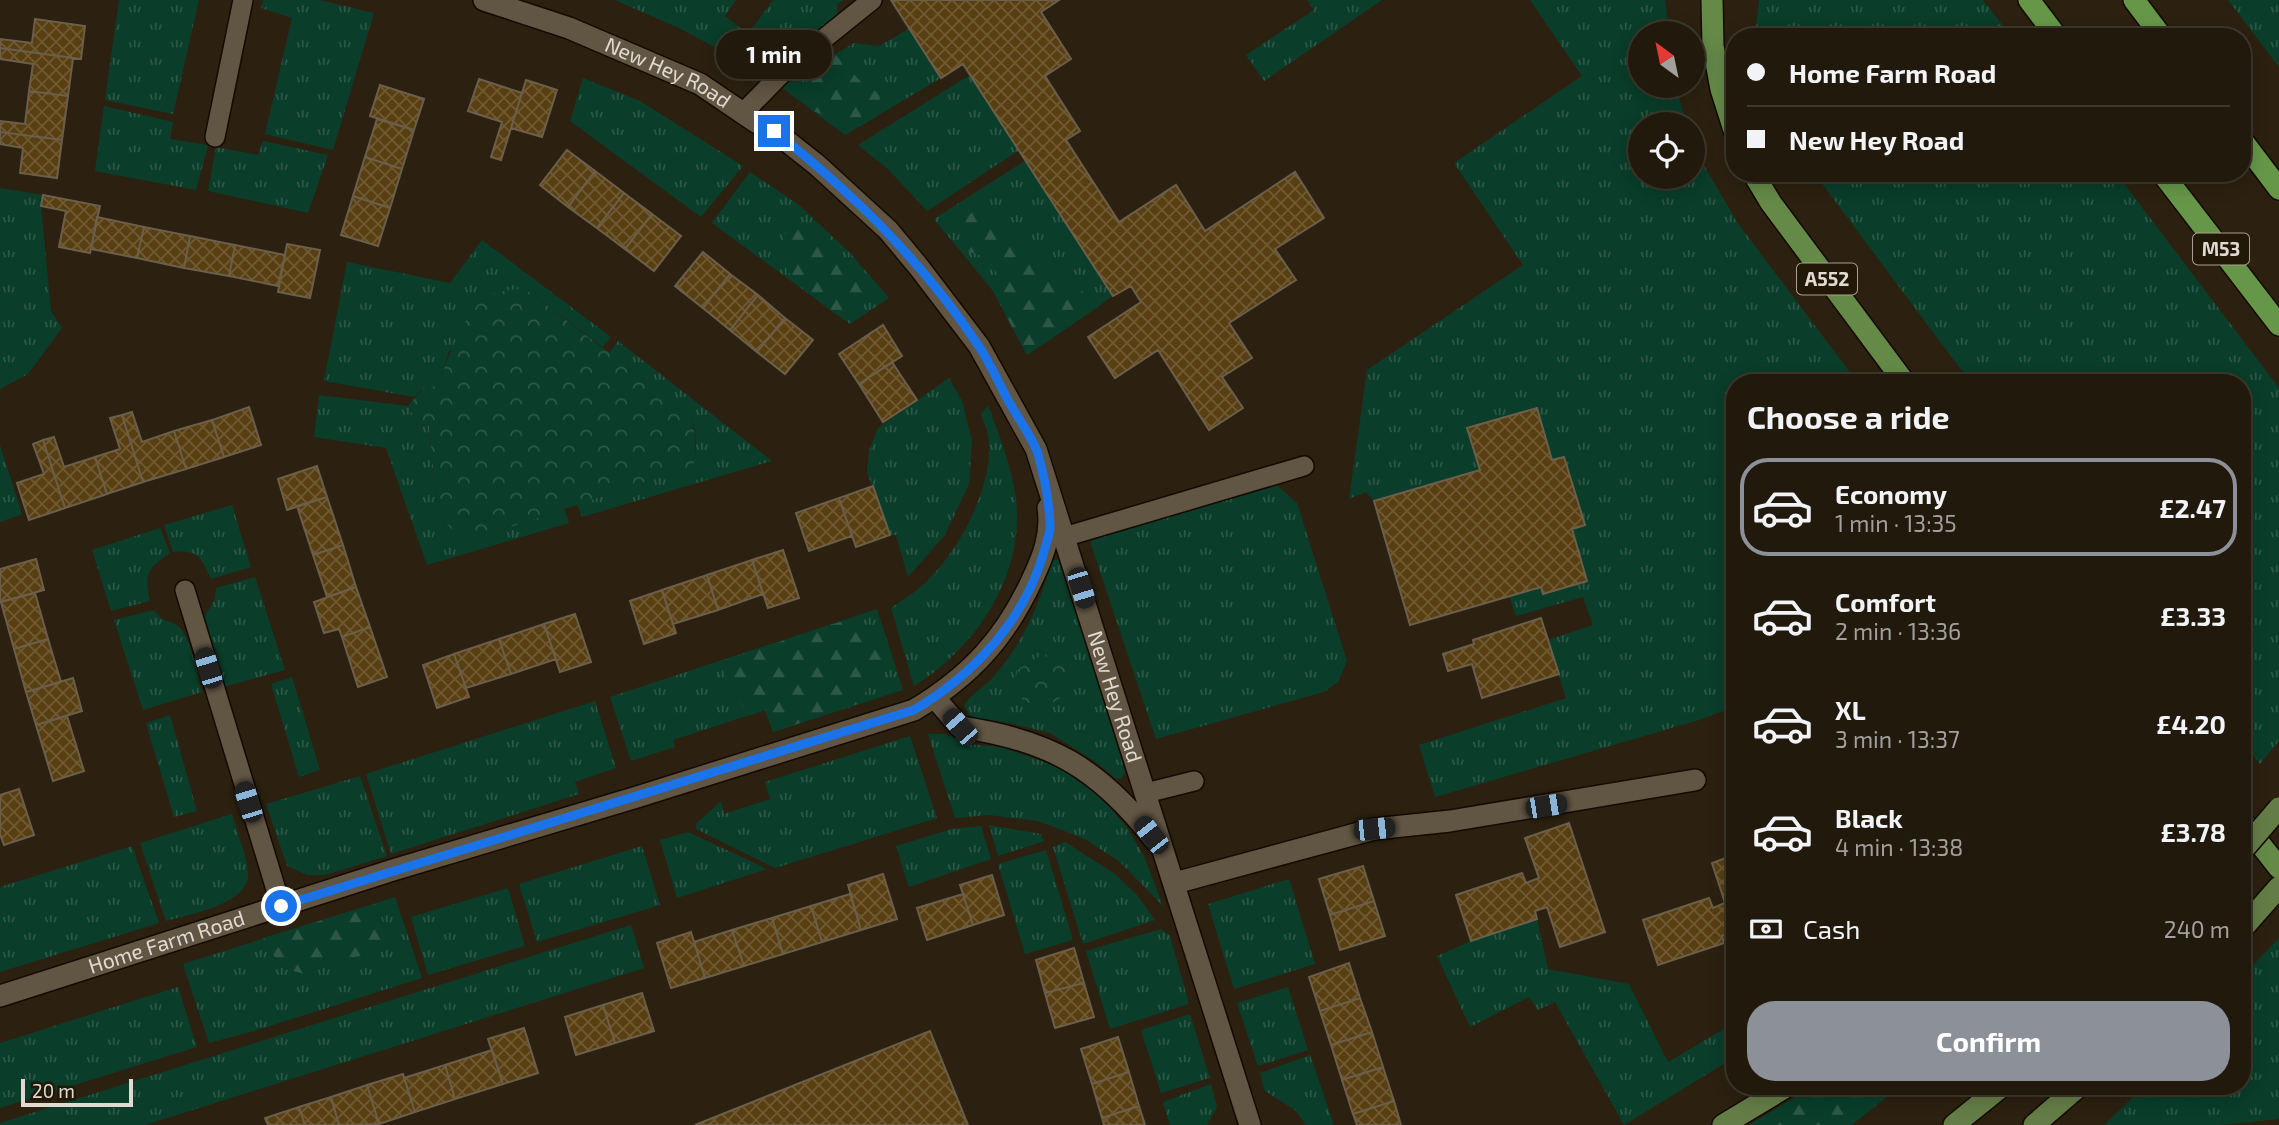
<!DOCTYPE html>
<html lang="en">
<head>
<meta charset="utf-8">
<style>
  body { margin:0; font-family:"Exo 2",sans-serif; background:#2d261a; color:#f1f3f6; height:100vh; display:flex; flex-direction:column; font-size:26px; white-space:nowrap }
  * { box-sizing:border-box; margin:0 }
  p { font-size:23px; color:#a2a09d }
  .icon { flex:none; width:38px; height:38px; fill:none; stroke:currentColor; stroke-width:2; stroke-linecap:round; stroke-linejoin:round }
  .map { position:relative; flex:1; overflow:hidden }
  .panel { position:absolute; left:1726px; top:374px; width:525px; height:721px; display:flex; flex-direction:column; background:#21190c; border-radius:28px; box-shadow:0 4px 18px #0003,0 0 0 2px #3e382d }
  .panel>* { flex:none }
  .top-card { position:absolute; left:1726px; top:28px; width:525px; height:154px; border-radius:28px; box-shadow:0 4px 18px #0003,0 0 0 2px #3e382d; display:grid; align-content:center; height:154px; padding:0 21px; background:#21190c }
  .needle { width:46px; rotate:327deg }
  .tools { position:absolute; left:1628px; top:21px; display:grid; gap:14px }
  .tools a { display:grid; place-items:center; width:77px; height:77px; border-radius:50%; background:#21190c; box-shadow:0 4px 18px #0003,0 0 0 2px #3e382d; font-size:35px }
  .scale { position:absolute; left:21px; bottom:18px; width:112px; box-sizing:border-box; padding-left:7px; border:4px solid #e2dad0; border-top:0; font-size:19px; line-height:24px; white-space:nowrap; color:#e2dad0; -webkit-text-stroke:5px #221807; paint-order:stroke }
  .end { position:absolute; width:32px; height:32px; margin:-16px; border:9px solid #1a73e8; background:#fff; box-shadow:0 0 0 4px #fff }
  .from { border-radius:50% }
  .bubble { position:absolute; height:49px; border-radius:24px; background:#21190c; box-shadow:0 4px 18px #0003,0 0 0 2px #3e382d; font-size:23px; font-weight:700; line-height:49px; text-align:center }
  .car { position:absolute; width:21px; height:42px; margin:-21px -10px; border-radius:9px; box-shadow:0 0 5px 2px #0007; background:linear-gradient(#222 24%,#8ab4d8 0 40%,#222 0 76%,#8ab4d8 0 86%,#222 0) }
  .top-card b { display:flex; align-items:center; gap:24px; height:66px; font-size:26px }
  .top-card b+b { border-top:2px solid #3e382d }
  .top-card i { width:18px; height:18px; background:#f1f3f6 }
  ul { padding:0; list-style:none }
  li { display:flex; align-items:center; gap:21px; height:98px; margin:0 14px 10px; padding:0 7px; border:4px solid transparent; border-radius:28px }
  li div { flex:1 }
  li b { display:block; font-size:26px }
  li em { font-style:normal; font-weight:700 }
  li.active { border-color:#8c9099 }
  li>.icon { width:63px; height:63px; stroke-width:1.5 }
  h2 { padding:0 21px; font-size:32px; line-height:84px }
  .pay { display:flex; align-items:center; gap:18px; height:77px; padding:0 21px; font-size:26px }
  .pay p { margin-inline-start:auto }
  .primary-button { display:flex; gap:14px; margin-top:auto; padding:14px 21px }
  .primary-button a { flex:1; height:80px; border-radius:28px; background:#8c9099; color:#fff; font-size:28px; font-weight:700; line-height:80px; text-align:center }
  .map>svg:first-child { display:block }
  .grass { fill:url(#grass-tufts) }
  .forest { fill:url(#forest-firs) }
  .park { fill:url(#park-crowns) }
  .building { fill:url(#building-cross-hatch); stroke:#6b5f4c; stroke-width:2 }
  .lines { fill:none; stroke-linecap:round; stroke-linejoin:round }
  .service-casing { stroke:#140a00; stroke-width:22 }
  .minor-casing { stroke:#140a00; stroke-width:24 }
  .primary-casing { stroke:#140a00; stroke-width:24 }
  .trunk-casing { stroke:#140a00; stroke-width:24 }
  .motorway-casing { stroke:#140a00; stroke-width:24 }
  .service { stroke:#615543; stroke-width:19 }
  .minor { stroke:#615543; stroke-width:21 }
  .primary { stroke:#647d47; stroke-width:21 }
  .trunk { stroke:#658a48; stroke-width:21 }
  .motorway { stroke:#669749; stroke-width:21 }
  .primary-bridge-casing { stroke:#140a00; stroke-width:24; stroke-linecap:butt }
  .primary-bridge { stroke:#647d47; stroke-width:21 }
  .route { stroke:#1a73e8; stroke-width:9 }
  .labels { text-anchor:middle; stroke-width:5; stroke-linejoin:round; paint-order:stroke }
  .shield { fill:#221807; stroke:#a8a094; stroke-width:2 }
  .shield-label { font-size:19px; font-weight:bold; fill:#e2dad0 }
  .street-label { font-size:21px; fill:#e2dad0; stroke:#221807 }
</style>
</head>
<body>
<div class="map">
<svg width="2279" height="1125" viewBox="0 0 2279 1125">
  <defs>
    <pattern id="grass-tufts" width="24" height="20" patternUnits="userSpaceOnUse" patternTransform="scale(1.75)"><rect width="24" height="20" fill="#0a3d2a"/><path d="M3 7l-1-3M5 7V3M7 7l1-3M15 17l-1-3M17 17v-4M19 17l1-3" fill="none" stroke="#2d5848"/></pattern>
    <pattern id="forest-firs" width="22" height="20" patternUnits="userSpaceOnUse" patternTransform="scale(1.75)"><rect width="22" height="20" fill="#0a3d2a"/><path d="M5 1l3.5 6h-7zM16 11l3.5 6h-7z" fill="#2d5848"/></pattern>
    <pattern id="park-crowns" width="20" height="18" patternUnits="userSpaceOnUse" patternTransform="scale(1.75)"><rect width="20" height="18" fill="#0a3d2a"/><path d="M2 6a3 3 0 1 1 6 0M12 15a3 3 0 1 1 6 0" fill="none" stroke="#2d5848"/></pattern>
    <pattern id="building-cross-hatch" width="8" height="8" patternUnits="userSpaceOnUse" patternTransform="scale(1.75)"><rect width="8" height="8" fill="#583f12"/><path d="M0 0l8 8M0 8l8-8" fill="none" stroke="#705a33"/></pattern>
  </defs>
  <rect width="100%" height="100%" fill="#2c2110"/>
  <path class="grass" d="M119,0H199L173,114L105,100Z
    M263,0H320L374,13L333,150L265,134L292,18L261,8Z
    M615,0H736L725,16L748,34L773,0H844L837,4L838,28L763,73L679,28Z
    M1307,0H1382L1264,81L1246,55L1314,10Z
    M1530,0H1665L1669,33H1640V86H1676L1686,124H1640V177H1692V145L1737,222L1858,383H1734V707L1699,720L1435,797L1419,745L1566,698L1548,640L1593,625L1583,597L1516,616L1509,596L1572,529L1585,525L1565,457L1552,460L1536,408L1468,428L1480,470L1374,501L1366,492L1349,499L1367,370L1523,265L1454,163L1582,76Z
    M1759,0H1983L2012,37H1759L1756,26Z
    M2228,0H2279V67Z
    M910,28L941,78L845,135L781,87L854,43L879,46Z
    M970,75L1019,150L927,211L888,169L858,145Z
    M583,78L640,101L743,166L701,217L570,121Z
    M104,106L173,122L170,139L208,145L196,190L95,171Z
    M263,141L328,155L308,213L208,191L216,147L258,155Z
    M1026,160L1113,296L1027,355L993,291L934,219Z
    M750,172L799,205L851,254L889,298L850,324L712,223Z
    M1814,173H2116L2279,388V741L2260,764L2242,740V383H1971Z
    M0,188L43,195L41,206L51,311L62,328L28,374L0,389Z
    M482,240L611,337L603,347L529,292L449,351L438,387L423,388L414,397L324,381L347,262L450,283Z
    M618,341L772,461L582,517L577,504L693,465L696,448L695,430L689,413L609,353Z
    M949,378L962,401L972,441L969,484L945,535L908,577L896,535H890L867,472L869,451L878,428Z
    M319,395L408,406L418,423L429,426L438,514L472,540L564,509L569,523L427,565L386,448L314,437Z
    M988,405C998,432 1009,459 1014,487C1030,567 980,645 914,686L891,608C902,600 916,592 926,582C960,550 996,482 988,435C987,428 983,421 981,414Z
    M0,445L22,514L0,522Z
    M1258,484L1278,486L1297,503L1347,661L1338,682L1324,692L1156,739L1090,541Z
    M232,505L251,567L211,579C201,558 199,549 173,552L164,525Z
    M160,528L170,553C147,568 144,575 150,601L111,611L92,550Z
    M1061,559L1125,772L1121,779L1115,778L1096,762L1050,733L1010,723L971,717L964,706C971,693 985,687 994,676C1024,642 1040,603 1052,560Z
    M255,577L285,670L220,688L200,624L215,599L216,588Z
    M877,609L903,690L773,732L765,710L673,740L675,747L631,761L610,697Z
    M154,610C166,626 170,618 180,628C192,640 197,675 202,692L143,710L114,620Z
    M292,677L320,770L299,777L271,684Z
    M595,701L616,768L575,782L579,794L391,854L366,774Z
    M170,715L197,811L174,817L146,723Z
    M928,734H945L969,744L1002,747L1058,767L1101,797L1128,829L1144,856L1163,906L1120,862L1085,839L1038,821L989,815L955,818Z
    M910,736L937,818L775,868L696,829V824L721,801L724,814L770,799L765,782Z
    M360,776L387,856L325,875H307L287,866L266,804Z
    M232,814C237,832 246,853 248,871C252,904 190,914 166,921L140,843Z
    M989,825L1041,834L1044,841L998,856Z
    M981,826L991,859L909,887L896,846L952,829Z
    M688,832L767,869L677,898L660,840Z
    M1065,842L1115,874L1137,895L1155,920L1083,944L1053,847Z
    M132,846L159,923L0,972V887Z
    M642,846L660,905L537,942L519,884Z
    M1046,850L1073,940L1025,954L998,864Z
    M1289,879L1315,964L1234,989L1208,904Z
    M508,888L525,946L428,975L411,917Z
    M395,897L422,978L254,1031L209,1043L183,964Z
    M1537,919L1548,969L1629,984L1668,1062L1734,1023V1055L1730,1060L1624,1125L1555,1002L1538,1010L1529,997L1470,1027L1437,956L1471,941Z
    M631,925L644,968L145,1125H0V1123Z
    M1161,929L1170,936L1189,1004L1110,1029L1086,951Z
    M2279,938V1119L2221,1125H2104L2144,1087H2242V993L2247,988L2242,982V976Z
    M178,987L197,1047L0,1108V1043Z
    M1288,987L1308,1050L1258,1066L1237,1003Z
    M1190,1014L1210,1078L1161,1093L1141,1030Z
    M1310,1055L1334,1125H1306L1295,1110L1265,1091L1260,1073Z
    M1211,1084L1217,1107L1207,1125H1170L1163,1102Z"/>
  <path class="forest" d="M835,54L863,84L880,94L879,115L859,127L842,123L811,110L806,72Z
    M974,211H992C1023,247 1063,278 1101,305L1027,355L1005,314L1002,280L985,257L958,248L964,219Z
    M793,222L812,226L830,234L827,252L845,266L870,275L860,302L835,314L803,289L786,269L784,236Z
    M852,618L885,634L893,661L872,676L861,703L773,732L766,710L751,715L743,707L718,662Z
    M375,904L389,935L371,954L338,960L307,975L281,967L263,938Z
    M1812,1087H1890L1894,1091L1852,1125H1749Z"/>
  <path class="park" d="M515,289L529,292L689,413C696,432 697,446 693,466L472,540L455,533L438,514L429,426L418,423L408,406L423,388L438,386C446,361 465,310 488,296C496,292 506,291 515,289Z
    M1043,654L1057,657L1069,674L1062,697L1046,707L1024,702L1015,686L1017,670Z"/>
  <path class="building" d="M891,0H1059L1041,12L1071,59L1045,76L1080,131L1066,140L1119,222L1176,185L1205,231L1295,172L1324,218L1275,249L1296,280L1229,323L1252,358L1222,377L1243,408L1209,430L1158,350L1115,378L1088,337L1141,302L1131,286L1113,296L963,64L941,78Z
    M35,19L85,26L81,59L0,48V39L32,43Z
    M0,48L73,58L68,96L29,91L33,64L0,59Z
    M479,79L522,93L501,160L491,157L502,122L468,111Z
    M526,80L557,90L542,137L511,128Z
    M380,85L424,99L414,130L370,116Z
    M29,91L68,96L62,140L0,132V121L25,124Z
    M377,119L414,130L402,169L365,157Z
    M0,132L62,140L57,178L20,173L23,148L0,144Z
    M567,150L595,171L568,207L540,185Z
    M365,157L402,169L390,208L353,196Z
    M595,171L624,193L597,228L568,207Z
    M624,193L652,214L625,249L597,228Z
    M43,195L100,206L90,253L59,247L66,211L41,206Z
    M353,196L390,208L378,246L341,235Z
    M652,214L681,236L654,271L625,249Z
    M97,217L144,227L137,258L91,249Z
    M144,227L190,236L184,268L137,258Z
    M190,236L235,245L229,276L184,268Z
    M287,244L320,250L310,298L278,292Z
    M235,245L285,255L278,286L229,276Z
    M703,252L730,274L703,308L675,286Z
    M730,274L758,295L730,330L703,308Z
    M758,295L785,318L757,352L730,330Z
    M785,318L813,340L785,374L757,352Z
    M883,325L902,356L859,384L839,354Z
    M892,362L917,400L883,422L859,384Z
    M249,407L261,445L224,457L212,420Z
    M1537,408L1552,460L1564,457L1585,525L1572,529L1587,581L1543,594L1541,587L1410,625L1374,501L1480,470L1467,428Z
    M132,412L142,442L174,431L186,469L143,482L122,415Z
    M122,415L143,482L107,494L95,457L120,449L110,418Z
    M212,420L224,457L186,469L174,431Z
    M54,437L64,467L95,457L107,494L65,508L43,440Z
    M43,440L65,508L29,520L17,483L44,474L33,444Z
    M317,466L327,497L287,510L278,479Z
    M873,486L890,535L856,547L839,498Z
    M327,497L343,545L313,555L297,506Z
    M839,498L852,536L809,551L796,513Z
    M343,545L356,587L327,597L313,555Z
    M783,550L799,598L768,608L752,560Z
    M36,559L44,590L0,602V569Z
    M752,560L763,594L718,610L707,575Z
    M707,575L718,610L673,624L662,590Z
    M356,587L370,627L342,637L339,629L324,633L314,602Z
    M662,590L676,633L644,644L630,601Z
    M35,593L48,639L14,649L1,602Z
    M575,614L591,662L560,672L544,624Z
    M1541,618L1559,674L1482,698L1472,664L1448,671L1443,654L1474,644L1473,640Z
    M544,624L556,659L511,674L499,639Z
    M370,627L387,677L358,687L342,637Z
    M48,639L61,682L26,692L14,649Z
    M499,639L511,674L466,688L454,654Z
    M454,654L469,697L437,708L423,665Z
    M73,678L82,711L36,725L26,692Z
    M67,716L84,771L53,781L36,725Z
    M19,789L34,835L4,845L0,834V795Z
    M1569,823L1605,932L1560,947L1547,907L1535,911L1537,919L1471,941L1456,895L1522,873L1526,883L1539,878L1525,838Z
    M1734,855V934V932L1722,936L1724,943L1658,965L1643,920L1709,898L1713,908L1725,903L1712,863Z
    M1363,866L1374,901L1330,915L1319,879Z
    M883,874L897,919L861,930L848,885Z
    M992,875L1004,915L973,925L960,885Z
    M850,894L861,930L822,942L811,906Z
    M963,894L973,925L927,940L917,908Z
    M1374,901L1385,936L1340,950L1330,915Z
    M811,906L822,942L783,954L772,918Z
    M772,918L783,954L744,966L732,930Z
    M732,930L744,966L705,978L694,942Z
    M691,932L705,978L671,988L657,943Z
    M1074,948L1084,983L1045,993L1036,960Z
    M1349,963L1360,998L1320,1011L1309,977Z
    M1084,983L1094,1017L1055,1028L1045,993Z
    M642,993L654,1031L615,1043L603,1005Z
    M1360,998L1372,1032L1331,1045L1320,1011Z
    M603,1005L615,1043L576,1055L565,1017Z
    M524,1028L538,1073L503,1084L488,1039Z
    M930,1031L968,1125H695Z
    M1372,1032L1383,1067L1342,1080L1331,1045Z
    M1118,1037L1129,1072L1092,1084L1081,1049Z
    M492,1050L503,1084L455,1099L445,1065Z
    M445,1065L455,1099L415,1112L404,1078Z
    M1383,1067L1394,1101L1353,1114L1342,1080Z
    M1129,1072L1139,1106L1102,1118L1092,1084Z
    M403,1074L415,1112L379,1124L367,1085Z
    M367,1085L379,1124L339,1125L331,1097Z
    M331,1097L339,1125H305L299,1107Z
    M1394,1101L1401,1125H1357L1353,1114Z
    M1139,1106L1145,1125H1104L1102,1118Z
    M299,1107L305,1125H268L265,1118Z"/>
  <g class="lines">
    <defs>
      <path id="service" d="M743,113L785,70L872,0
        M215,137L243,0
        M1064,537L1304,466
        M185,590L281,906
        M1146,793L1194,781"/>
      <g id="minor">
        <path id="s1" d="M484,0L569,28L700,84L756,122L774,131L817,165L888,230L918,266L979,346L1036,449L1250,1125"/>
        <path d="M935,698L960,727C1050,740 1099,768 1155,840"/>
        <path d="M1175,883L1374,829L1450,821L1695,780"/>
        <path id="s2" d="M0,996L393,870L637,797L914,710C969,677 1005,639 1032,580C1043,557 1052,534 1048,508"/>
      </g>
      <path id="primary" d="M2242,929L2279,887
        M1723,1125L1786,1087
        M1954,1125L2001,1087
        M2034,1125L2078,1087"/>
      <path id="trunk" d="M1712,0L1713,46L1721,89L1734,130
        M1753,173L1771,203L1905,383
        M2242,821L2279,868"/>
      <path id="motorway" d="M2029,0L2057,37
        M2134,0L2162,37
        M2242,140L2279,189
        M2162,173L2279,325"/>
    </defs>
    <use href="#service" class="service-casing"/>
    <use href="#minor" class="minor-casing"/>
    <use href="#primary" class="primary-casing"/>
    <use href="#trunk" class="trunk-casing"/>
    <use href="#motorway" class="motorway-casing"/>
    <use href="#service" class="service"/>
    <use href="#minor" class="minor"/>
    <use href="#primary" class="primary"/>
    <use href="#trunk" class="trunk"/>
    <use href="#motorway" class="motorway"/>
    <defs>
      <path id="primary-bridge" d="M2242,851L2279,808"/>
    </defs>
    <use href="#primary-bridge" class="primary-bridge-casing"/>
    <use href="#primary-bridge" class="primary-bridge"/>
  </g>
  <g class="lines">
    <path class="route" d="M281,906L914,710C973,675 1023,622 1043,555C1045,545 1051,534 1050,524C1049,500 1044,474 1037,451C1030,434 1017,417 1008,400C998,382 990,362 978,345C923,262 852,192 774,131"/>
  </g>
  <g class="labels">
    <g class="shield">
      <rect x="2193" y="233.5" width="56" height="31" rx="5"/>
      <rect x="1797" y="263.5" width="60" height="31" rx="5"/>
    </g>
    <g class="shield-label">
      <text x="2221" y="256">M53</text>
      <text x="1827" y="286">A552</text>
    </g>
    <g class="street-label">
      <text dy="7" stroke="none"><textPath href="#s1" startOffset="198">New Hey Road</textPath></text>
      <text dy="7" stroke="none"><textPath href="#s1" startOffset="996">New Hey Road</textPath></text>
      <text dy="7" stroke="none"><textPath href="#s2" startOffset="175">Home Farm Road</textPath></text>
    </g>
  </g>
</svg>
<div class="tools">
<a><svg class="needle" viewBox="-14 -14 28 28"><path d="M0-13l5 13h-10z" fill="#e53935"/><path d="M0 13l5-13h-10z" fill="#a2a09d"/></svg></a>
<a><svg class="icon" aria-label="locate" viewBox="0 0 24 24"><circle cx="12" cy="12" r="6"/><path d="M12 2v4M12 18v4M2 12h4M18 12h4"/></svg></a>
</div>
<div class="scale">20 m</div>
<i class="end from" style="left:281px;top:906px"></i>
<i class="end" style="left:774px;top:131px"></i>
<div class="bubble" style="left:716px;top:30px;width:116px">1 min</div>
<i class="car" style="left:1081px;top:588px;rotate:163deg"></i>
<i class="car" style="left:208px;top:668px;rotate:343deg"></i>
<i class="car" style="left:960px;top:727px;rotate:319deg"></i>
<i class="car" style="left:248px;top:802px;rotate:343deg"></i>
<i class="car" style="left:1546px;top:806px;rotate:81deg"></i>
<i class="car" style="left:1374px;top:829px;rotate:84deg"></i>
<i class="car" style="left:1151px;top:835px;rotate:322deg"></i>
<div class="top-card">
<b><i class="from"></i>Home Farm Road</b>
<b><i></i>New Hey Road</b>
</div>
<section class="panel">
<h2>Choose a ride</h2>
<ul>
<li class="active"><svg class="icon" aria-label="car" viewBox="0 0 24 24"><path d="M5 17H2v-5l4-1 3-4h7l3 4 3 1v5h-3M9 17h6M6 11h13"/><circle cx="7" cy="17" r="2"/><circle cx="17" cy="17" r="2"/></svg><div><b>Economy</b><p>1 min · 13:35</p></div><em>£2.47</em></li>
<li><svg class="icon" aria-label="car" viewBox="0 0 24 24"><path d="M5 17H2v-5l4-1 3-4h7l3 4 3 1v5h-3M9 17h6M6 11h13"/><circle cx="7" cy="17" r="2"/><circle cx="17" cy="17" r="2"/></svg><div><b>Comfort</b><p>2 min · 13:36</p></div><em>£3.33</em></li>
<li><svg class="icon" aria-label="car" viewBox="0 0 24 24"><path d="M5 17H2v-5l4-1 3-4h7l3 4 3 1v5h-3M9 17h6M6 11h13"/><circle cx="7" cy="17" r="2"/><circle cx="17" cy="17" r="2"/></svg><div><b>XL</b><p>3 min · 13:37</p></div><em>£4.20</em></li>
<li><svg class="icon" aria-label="car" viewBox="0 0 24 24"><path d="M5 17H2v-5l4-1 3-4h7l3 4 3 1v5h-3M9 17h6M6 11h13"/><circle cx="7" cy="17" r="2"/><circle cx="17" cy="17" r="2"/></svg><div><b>Black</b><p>4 min · 13:38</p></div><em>£3.78</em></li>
</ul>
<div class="pay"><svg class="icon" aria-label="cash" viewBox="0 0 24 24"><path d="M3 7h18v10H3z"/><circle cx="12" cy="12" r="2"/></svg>Cash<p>240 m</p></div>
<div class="primary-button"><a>Confirm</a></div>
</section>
</div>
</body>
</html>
